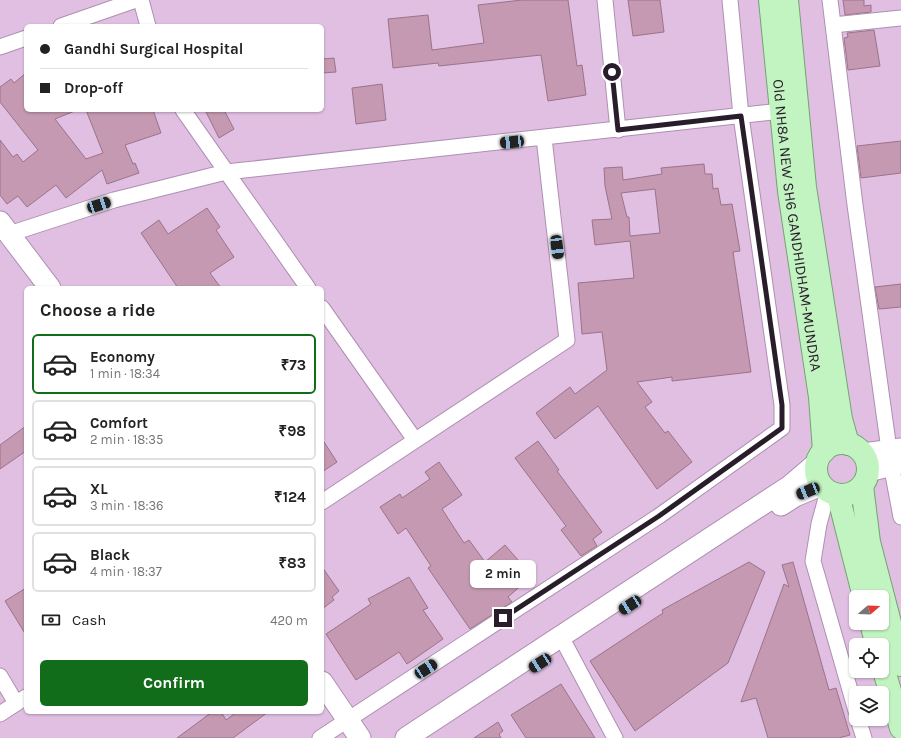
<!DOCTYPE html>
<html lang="en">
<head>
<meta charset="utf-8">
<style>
  body { margin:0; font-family:Karla,sans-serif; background:#f6f6f6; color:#222; height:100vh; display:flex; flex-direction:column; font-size:15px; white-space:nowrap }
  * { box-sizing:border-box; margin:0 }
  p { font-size:13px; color:#767676 }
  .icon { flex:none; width:22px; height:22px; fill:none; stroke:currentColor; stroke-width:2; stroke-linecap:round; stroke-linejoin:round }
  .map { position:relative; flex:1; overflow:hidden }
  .details { position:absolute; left:24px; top:286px; width:300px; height:428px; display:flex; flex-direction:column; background:#fff; border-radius:6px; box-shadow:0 1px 3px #0004 }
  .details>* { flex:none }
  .guide { position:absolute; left:24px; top:24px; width:300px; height:88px; border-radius:6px; box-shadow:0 1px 3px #0004; display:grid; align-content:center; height:88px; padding:0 16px; background:#fff }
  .needle { width:26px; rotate:71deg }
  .controls { position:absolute; left:849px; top:590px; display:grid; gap:8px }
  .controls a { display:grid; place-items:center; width:40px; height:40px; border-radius:6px; background:#fff; box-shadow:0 1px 3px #0004; font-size:20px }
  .end { position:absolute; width:18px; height:18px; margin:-9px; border:5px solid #2a1d2b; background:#fff; box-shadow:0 0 0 2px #fff }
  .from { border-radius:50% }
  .bubble { position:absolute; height:28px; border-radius:6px; background:#fff; box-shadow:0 1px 3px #0004; font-size:13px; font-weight:700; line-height:28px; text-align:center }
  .car { position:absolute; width:12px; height:24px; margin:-12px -6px; border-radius:5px; box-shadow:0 0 3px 1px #0007; background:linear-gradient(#222 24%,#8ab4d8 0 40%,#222 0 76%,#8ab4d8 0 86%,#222 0) }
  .guide b { display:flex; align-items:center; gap:14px; height:38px; font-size:15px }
  .guide b+b { border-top:1px solid #e0e0e0 }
  .guide i { width:10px; height:10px; background:#222 }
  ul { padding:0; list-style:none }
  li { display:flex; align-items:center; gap:12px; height:60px; margin:0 8px 6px; padding:0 8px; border:2px solid #e0e0e0; border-radius:6px }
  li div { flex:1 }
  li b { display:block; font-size:15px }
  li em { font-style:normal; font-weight:700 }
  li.active { border-color:#116d19 }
  li>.icon { width:36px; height:36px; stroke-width:1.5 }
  h2 { padding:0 16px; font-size:18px; line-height:48px }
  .pay { display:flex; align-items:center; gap:10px; height:44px; padding:0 16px; font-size:15px }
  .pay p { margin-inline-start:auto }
  .cta { display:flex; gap:8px; margin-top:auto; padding:8px 16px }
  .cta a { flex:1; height:46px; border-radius:6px; background:#116d19; color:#fff; font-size:16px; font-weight:700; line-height:46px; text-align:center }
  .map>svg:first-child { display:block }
  .building { fill:#c499b1; stroke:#9b738a; fill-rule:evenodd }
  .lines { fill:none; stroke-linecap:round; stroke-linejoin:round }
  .street-casing { stroke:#ae8fb1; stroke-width:17 }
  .secondary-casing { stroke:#ae8fb1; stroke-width:23 }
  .primary-casing { stroke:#72a471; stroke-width:24 }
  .street { stroke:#fff; stroke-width:15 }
  .secondary { stroke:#fff; stroke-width:21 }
  .primary { stroke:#c2f4c1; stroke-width:22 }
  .route { stroke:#2a1d2b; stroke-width:5 }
  .labels { text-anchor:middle; stroke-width:3; stroke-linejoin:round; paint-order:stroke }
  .street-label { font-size:15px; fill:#2a1d2b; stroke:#edccf0 }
</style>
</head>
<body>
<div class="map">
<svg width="901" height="738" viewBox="0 0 901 738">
  <rect width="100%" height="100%" fill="#e0bfe2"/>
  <path class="building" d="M522,0H568L577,66L582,65L586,95L548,101L541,55L439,66L438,63L393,68L388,19L428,15L432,50L484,43L478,5Z
    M628,0H660L664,32L633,36Z
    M843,0H864V6L871,5V12L845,15Z
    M874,30L880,66L848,70L844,38L848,37L847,33Z
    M334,58L336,72L322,73V59Z
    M26,73V110H77L55,119L86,159L103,153L86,110H153L161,133L125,145L133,164L135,163L139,173L107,184L102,170L66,198L56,185L27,207L18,196L7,204L0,195V140L13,157L17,154L23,162L38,150L0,102V87L11,79L14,83Z
    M382,84L386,120L356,124L352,88Z
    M205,110H224L234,129L219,138Z
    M901,141V173L861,178L857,146Z
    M704,164L705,174H712L713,189L718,188L721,205L732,204L740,251L733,252L751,372L672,381V377L637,382L652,402L645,407L665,433L668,431L692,462L657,489L598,406L555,439L536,413L570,387L575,394L607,370L602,332L582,334L578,283L634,278L630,241L595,245L592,220L612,219L605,186L604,168L622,167L623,180L662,174L661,168ZM655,189L660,233L630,236L629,217H627L621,193Z
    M207,208L220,227L216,230L234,257L210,273L221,288H178L141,233L159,220L168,234Z
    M901,284V307L879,309L875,287Z
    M26,426V451L0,469V445Z
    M322,439L337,462L322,472Z
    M538,441L559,470L557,471L602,532L593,539L597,546L581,556L561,530L566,526L515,458Z
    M439,462L462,495L442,509L464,543L469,540L485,562L505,545L532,576L508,597L512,602L470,629L428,568L431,566L406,528L398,534L380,507L400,494L402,498L430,479L425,472Z
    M749,562L765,572L728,663L635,731L590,661L663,613L662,610Z
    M793,562L829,690L836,688L850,735L839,738H768L756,698L741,702L784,584L789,587L782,565Z
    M322,567L339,591L332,597L334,600L322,609Z
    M409,577L428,608L423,610L443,639L407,664L399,652L356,680L326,634L371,604L368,599Z
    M26,588V635L5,601Z
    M561,684L595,738H526L511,715Z
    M212,712H221L226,720L237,712H268L233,738H177Z
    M498,722L503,731L499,734L501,738H474Z"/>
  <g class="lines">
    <defs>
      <path id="street" d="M141,0L148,26
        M605,0L618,130
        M830,0L855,205L891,464L901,517
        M833,25L901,18
        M61,26L136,0
        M0,47L26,38
        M183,110L308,288
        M9,234L114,200L226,172L781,111
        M322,308L415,440
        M828,491L819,524L813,561L856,711
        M322,502L567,340L544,138
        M566,646L615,738
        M0,676L16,703
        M0,714L26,697
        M858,719L864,738
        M320,738L659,516L782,428V405L741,116L730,0"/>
      <path id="secondary" d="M0,222L50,288
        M863,454L901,449
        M868,471L901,463
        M781,505L795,496L821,485
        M322,682L360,738
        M406,738L790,486L817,463"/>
      <g id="primary">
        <path id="s1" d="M770,0L789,191L820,397L824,451"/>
        <path d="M787,0L805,187L841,419L848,444"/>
        <circle cx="842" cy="469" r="26"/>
        <path d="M862,486L869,542L901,665"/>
        <path d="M838,495L864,597"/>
        <path d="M871,623L877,645"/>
        <path d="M882,664L901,728"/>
      </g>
    </defs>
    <use href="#street" class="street-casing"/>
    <use href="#secondary" class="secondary-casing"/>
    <use href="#primary" class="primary-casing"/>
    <use href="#street" class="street"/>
    <use href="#secondary" class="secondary"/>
    <use href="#primary" class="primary"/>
  </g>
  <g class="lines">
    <path class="route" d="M503,618L659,516L782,428V405L741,116L618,130L612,72"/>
  </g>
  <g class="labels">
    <g class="street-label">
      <text dy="5" stroke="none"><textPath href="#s1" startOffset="227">Old NH8A NEW SH6 GANDHIDHAM-MUNDRA</textPath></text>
    </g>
  </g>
</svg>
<div class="controls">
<a><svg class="needle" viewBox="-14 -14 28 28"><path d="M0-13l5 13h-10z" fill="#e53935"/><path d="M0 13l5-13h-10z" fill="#767676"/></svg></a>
<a><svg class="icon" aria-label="locate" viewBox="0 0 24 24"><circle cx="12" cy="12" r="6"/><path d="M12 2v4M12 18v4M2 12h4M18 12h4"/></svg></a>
<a><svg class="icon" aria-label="layers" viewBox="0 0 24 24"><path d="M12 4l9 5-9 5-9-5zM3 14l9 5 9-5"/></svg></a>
</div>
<i class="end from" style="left:612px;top:72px"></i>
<i class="end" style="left:503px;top:618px"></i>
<div class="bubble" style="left:470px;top:560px;width:66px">2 min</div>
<i class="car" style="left:512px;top:142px;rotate:264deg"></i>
<i class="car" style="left:99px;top:205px;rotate:72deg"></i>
<i class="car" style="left:557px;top:247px;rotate:173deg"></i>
<i class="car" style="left:808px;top:491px;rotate:248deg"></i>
<i class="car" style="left:630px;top:605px;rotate:237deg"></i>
<i class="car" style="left:540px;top:663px;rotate:237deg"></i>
<i class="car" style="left:426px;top:669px;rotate:57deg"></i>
<div class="guide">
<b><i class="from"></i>Gandhi Surgical Hospital</b>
<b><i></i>Drop-off</b>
</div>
<section class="details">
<h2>Choose a ride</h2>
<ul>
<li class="active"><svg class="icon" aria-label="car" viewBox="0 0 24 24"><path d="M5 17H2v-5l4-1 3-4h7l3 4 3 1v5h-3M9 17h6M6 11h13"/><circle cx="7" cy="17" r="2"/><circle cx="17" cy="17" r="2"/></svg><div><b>Economy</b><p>1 min · 18:34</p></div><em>₹73</em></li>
<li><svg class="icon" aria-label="car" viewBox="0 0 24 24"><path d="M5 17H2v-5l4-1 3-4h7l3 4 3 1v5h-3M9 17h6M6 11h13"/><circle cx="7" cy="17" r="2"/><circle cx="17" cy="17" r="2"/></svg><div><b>Comfort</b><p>2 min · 18:35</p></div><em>₹98</em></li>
<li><svg class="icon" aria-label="car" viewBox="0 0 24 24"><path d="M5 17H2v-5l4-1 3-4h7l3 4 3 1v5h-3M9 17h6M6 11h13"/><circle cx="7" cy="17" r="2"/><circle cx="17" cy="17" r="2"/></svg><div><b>XL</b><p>3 min · 18:36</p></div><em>₹124</em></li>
<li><svg class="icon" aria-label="car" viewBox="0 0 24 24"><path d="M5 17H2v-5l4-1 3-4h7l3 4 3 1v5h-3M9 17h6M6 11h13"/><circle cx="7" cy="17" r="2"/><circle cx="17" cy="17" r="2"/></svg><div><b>Black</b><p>4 min · 18:37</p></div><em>₹83</em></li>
</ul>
<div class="pay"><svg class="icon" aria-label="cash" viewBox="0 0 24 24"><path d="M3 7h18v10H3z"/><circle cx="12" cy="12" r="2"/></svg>Cash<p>420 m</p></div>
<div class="cta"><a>Confirm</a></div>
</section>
</div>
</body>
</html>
